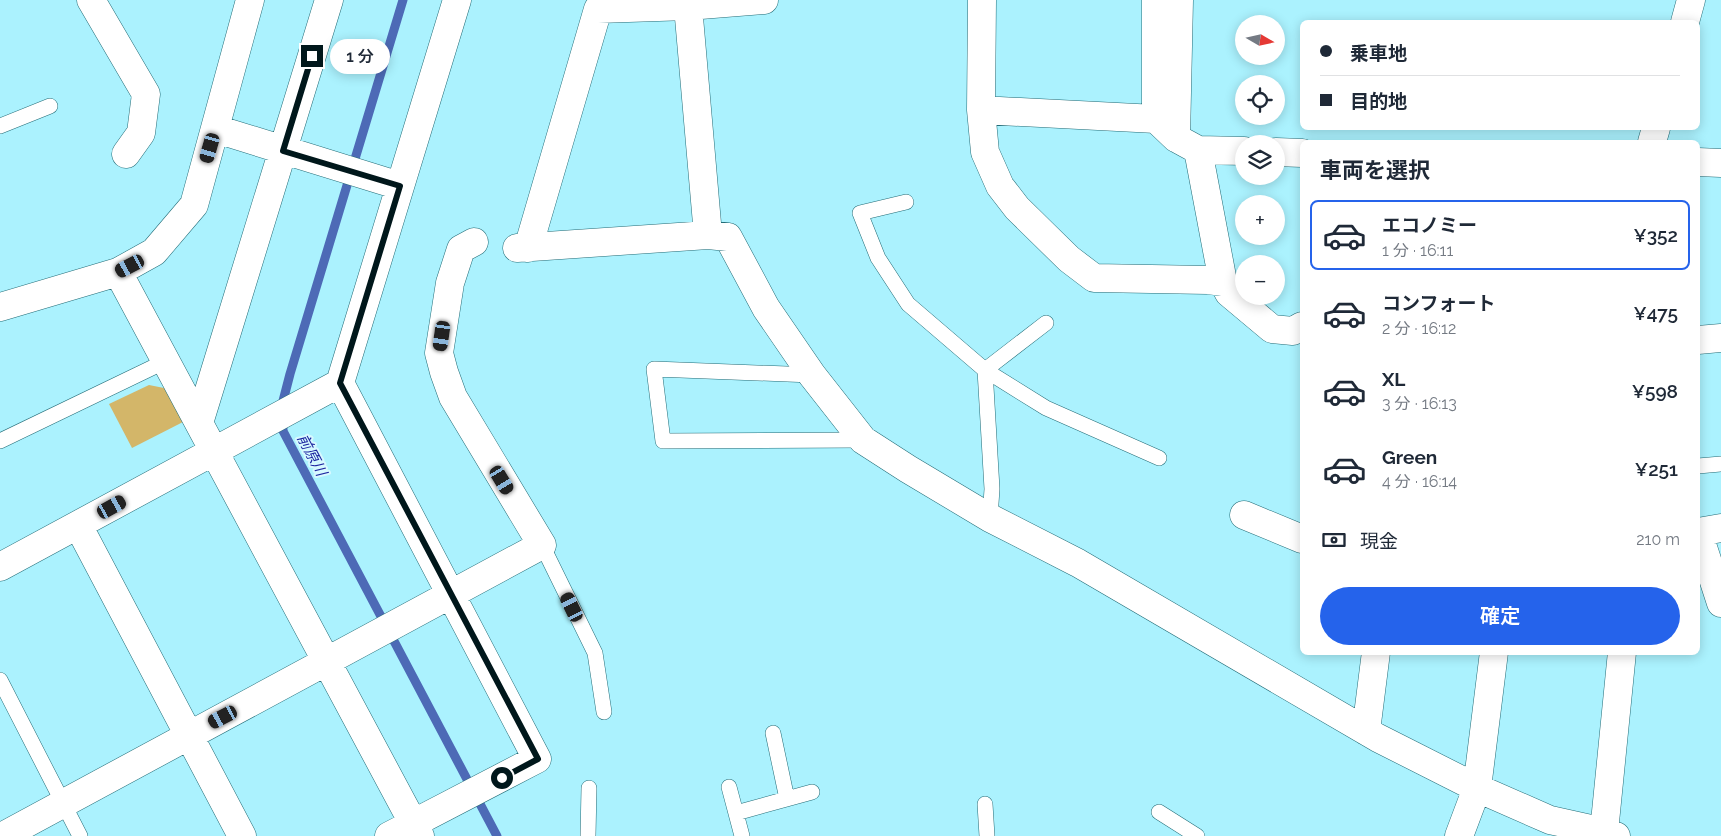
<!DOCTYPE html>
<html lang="ja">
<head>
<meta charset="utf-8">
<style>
  body { margin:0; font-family:Raleway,"Noto Sans JP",sans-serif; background:#f2f2f3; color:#1f2937; height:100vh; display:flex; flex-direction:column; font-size:19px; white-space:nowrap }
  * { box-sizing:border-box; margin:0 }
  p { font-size:16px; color:#747a83 }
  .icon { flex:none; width:28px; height:28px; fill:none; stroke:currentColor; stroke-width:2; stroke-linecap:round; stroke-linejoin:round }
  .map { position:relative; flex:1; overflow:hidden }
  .drawer { position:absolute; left:1300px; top:140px; width:400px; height:515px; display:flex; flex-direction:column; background:#fff; border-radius:8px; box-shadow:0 2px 12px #0003 }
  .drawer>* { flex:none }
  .hud { position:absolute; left:1300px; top:20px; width:400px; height:110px; border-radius:8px; box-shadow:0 2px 12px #0003; display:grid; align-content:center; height:110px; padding:0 20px; background:#fff }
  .needle { width:32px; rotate:99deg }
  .controls { position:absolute; left:1235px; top:15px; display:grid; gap:10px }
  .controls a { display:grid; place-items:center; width:50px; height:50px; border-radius:50%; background:#fff; box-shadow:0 2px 12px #0003; font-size:25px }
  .end { position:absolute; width:22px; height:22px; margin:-11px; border:6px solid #00171b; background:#fff; box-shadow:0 0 0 2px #fff }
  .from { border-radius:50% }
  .bubble { position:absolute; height:35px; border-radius:18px; background:#fff; box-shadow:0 2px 12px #0003; font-size:16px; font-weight:600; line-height:35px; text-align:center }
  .car { position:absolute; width:15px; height:30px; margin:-15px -8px; border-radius:6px; box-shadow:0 0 4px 1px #0007; background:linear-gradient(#222 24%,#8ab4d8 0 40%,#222 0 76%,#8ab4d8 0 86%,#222 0) }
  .hud b { display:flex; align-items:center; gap:18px; height:48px; font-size:19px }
  .hud b+b { border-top:1px solid #e0e1e3 }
  .hud i { width:12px; height:12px; background:#1f2937 }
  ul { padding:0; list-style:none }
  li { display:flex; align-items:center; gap:15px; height:70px; margin:0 10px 8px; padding:0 10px; border:2px solid transparent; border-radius:8px }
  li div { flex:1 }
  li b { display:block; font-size:19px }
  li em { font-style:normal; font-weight:600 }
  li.selected { border-color:#2563eb }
  li>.icon { width:45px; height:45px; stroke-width:1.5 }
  h2 { padding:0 20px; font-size:22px; line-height:60px }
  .pay { display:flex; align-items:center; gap:12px; height:55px; padding:0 20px; font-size:19px }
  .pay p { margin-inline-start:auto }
  .cta { display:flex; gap:10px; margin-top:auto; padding:10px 20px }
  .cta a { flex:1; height:58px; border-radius:30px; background:#2563eb; color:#fff; font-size:20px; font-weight:600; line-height:58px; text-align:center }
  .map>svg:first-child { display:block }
  .green { fill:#d3b669 }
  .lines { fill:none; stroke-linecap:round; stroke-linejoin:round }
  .stream { stroke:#4d6ab6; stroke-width:9 }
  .service-casing { stroke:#236c77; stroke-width:16 }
  .minor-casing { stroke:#236c77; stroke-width:29 }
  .service { stroke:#fff; stroke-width:15 }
  .minor { stroke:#fff; stroke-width:28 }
  .route { stroke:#00171b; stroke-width:6 }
  .labels { text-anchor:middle; stroke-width:4; stroke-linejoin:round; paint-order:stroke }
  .water-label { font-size:15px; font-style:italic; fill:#1d25a1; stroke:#d7f9ff }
</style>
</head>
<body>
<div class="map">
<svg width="1721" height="836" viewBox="0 0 1721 836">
  <rect width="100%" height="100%" fill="#abf2fe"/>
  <path class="green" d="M149,385L169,389L183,422L132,448L109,404Z"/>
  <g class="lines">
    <path class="stream" d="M403,0L290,374L283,401V431L497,836"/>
    <defs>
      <path id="service" d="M0,126L50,106
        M906,202L860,213L878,258L908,304L985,370L1046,408L1159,458
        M812,375L654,369L663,441L863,440
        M0,441L166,361
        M1698,466L1721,464
        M990,518L992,489L985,370L1046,323
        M542,545L595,653L604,712
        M0,680L80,836
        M773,733L787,799
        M729,787L742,836
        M985,804L987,836
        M1159,812L1197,836
        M736,813L812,792
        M588,836L589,788"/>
      <path id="minor" d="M91,0L146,94L141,133L126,154
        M982,0L981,110L985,152L1000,186L1017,208L1069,259L1094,278L1208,280L1223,282
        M1685,22L1691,0
        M981,110L1156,119L1176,138L1198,150L1223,282L1229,293L1272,329L1293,331L1302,326
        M1156,119V0
        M216,129L400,186
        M1176,138L1179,0
        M1652,142L1656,128
        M1198,150L1244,151
        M1276,152L1302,153
        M1698,162L1721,163
        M708,235L688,6L764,0
        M517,248L708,235L728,237L766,308L812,375L863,440L908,469L990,518L1078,563L1378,738L1477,788L1550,820L1604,832L1616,836
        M528,248L598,9L688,6
        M118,272L420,836
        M0,307L118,272L154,252L194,205L250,0
        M1698,340L1721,338
        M199,423L329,0
        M1244,515L1302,539
        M78,525L242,836
        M1698,532L1721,603
        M1698,532L1721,528
        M0,567L340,383
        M1366,731L1376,652
        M1604,832L1622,652
        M3,836L542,545L453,397L444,372L439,353L450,283L461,249L474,242
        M389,836L537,759L340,383L457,0
        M1459,836L1477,788L1494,652"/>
    </defs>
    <use href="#service" class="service-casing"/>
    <use href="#minor" class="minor-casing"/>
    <use href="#service" class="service"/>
    <use href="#minor" class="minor"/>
  </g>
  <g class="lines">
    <path class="route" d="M312,56L283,151L400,186L340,383L538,759L502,778"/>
  </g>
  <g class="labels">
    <g class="water-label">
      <text transform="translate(312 455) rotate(62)" y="5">前原川</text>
    </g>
  </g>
</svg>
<div class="controls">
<a><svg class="needle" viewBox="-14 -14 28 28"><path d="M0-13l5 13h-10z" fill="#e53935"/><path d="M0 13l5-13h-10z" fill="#747a83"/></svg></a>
<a><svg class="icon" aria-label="locate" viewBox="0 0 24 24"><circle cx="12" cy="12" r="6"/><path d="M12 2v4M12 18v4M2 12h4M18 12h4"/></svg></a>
<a><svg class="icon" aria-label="layers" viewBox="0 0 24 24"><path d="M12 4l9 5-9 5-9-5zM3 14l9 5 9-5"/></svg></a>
<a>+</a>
<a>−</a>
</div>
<i class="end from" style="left:502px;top:778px"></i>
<i class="end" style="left:312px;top:56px"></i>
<div class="bubble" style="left:330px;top:39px;width:60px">1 分</div>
<i class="car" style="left:210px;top:148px;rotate:196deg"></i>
<i class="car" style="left:130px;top:266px;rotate:242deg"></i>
<i class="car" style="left:442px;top:336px;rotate:188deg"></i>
<i class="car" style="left:502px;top:480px;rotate:149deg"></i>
<i class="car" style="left:112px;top:507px;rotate:61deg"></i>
<i class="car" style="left:572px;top:607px;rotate:334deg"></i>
<i class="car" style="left:223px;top:717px;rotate:242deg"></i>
<div class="hud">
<b><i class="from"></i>乗車地</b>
<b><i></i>目的地</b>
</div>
<section class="drawer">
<h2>車両を選択</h2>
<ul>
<li class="selected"><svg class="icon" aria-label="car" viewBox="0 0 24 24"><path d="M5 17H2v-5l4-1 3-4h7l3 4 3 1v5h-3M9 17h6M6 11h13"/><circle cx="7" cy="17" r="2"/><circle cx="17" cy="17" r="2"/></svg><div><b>エコノミー</b><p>1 分 · 16:11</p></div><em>¥352</em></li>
<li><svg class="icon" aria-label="car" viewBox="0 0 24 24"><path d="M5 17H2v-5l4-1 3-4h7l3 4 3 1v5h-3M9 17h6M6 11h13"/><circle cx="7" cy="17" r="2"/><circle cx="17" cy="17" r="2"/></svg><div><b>コンフォート</b><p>2 分 · 16:12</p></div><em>¥475</em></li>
<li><svg class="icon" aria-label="car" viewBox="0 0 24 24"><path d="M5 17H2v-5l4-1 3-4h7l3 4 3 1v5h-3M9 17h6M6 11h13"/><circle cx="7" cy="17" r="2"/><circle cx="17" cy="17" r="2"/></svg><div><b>XL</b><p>3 分 · 16:13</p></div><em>¥598</em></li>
<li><svg class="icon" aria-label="car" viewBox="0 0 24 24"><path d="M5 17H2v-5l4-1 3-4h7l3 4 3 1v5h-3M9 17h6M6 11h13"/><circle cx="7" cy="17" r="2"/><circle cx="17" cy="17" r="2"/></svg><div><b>Green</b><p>4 分 · 16:14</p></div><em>¥251</em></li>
</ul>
<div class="pay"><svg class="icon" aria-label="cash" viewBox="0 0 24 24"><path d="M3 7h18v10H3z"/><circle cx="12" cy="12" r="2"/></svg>現金<p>210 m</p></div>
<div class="cta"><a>確定</a></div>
</section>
</div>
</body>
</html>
